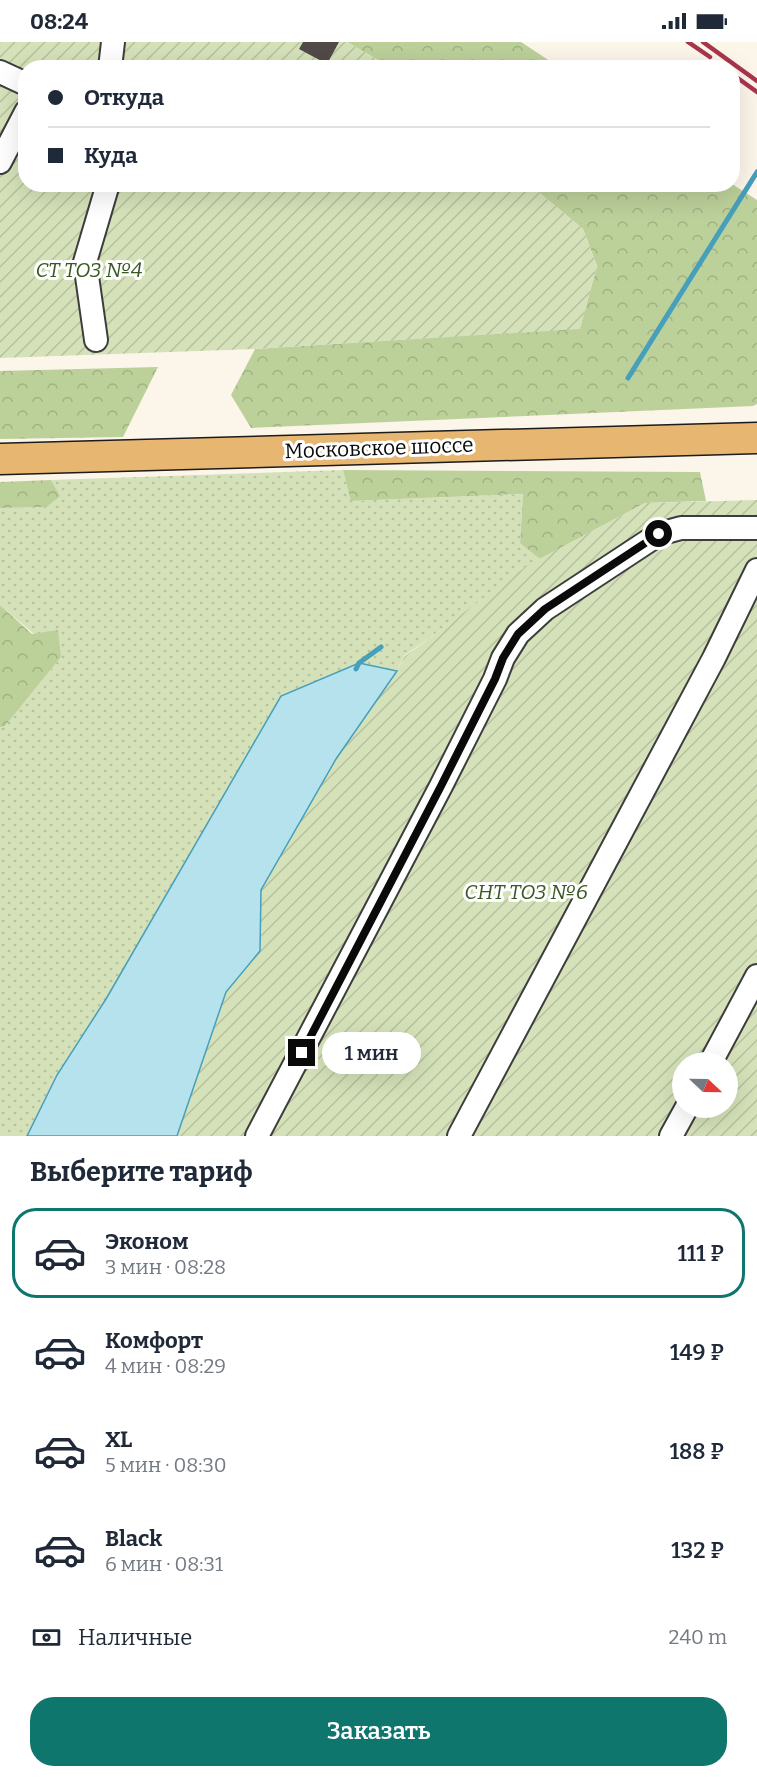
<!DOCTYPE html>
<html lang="ru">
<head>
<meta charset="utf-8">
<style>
  body { margin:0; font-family:Bitter,serif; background:#f6f6f7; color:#1f2937; height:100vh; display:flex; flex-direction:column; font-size:22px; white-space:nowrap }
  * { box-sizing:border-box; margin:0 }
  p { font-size:20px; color:#747a83 }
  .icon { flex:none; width:33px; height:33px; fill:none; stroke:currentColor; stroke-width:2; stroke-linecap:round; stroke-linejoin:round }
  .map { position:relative; height:1094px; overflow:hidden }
  .details { display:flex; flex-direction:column; background:#fff; flex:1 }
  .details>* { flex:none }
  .banner { position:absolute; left:18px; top:18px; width:722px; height:132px; border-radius:24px; box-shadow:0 6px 24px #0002; display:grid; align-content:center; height:132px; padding:0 30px; background:#fff }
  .needle { width:39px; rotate:112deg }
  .controls { position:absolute; left:672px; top:1010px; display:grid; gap:12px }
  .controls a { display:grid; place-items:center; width:66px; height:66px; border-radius:50%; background:#fff; box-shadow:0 6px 24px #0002; font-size:30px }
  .end { position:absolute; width:27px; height:27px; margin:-14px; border:8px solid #0a0a0a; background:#fff; box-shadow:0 0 0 3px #fff }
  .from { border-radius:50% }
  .bubble { position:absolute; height:42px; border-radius:21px; background:#fff; box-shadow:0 6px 24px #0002; font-size:20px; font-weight:600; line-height:42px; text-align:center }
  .banner b { display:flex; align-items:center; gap:21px; height:57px; font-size:22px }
  .banner b+b { border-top:2px solid #e0e1e3 }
  .banner i { width:15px; height:15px; background:#1f2937 }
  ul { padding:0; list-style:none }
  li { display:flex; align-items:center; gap:18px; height:90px; margin:0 12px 9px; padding:0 18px; border:3px solid transparent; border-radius:24px }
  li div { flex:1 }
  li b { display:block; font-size:22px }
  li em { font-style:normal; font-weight:600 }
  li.active { border-color:#0f766e }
  li>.icon { width:54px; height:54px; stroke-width:1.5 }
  h2 { padding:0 30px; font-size:27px; line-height:72px }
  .pay { display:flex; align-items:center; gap:15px; height:66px; padding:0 30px; font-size:22px }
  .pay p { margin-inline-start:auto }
  .button { display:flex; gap:12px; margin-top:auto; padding:12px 30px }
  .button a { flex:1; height:69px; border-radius:24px; background:#0f766e; color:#fff; font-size:24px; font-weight:600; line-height:69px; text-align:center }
  .status { display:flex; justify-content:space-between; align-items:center; height:42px; padding:0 30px; background:#fff; direction:ltr }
  .status svg { height:16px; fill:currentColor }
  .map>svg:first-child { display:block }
  .grass { fill:url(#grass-dots) }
  .forest { fill:url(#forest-crowns) }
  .garden { fill:url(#garden-furrows); fill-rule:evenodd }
  .water { fill:#b6e2ed; stroke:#469fbb; stroke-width:1.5 }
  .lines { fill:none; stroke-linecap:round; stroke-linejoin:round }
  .stream { stroke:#469fbb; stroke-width:5 }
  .building { fill:#524a48 }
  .minor-casing { stroke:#3d3d3d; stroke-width:26 }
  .major-casing { stroke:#1b1b1b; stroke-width:33 }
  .minor { stroke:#fff; stroke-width:22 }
  .major { stroke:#e7b670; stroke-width:30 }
  .rail { stroke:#a8354d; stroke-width:4.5 }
  .route { stroke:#0a0a0a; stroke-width:8 }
  .labels { text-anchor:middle; stroke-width:6; stroke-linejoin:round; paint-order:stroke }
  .park-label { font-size:21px; font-style:italic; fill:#385924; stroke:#fff }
  .street-label { font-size:21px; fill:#0a0a0a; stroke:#fff }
</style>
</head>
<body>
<div class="status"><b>08:24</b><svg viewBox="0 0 49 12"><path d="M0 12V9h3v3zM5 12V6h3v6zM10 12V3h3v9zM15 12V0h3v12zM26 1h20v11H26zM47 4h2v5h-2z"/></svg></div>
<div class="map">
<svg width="757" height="1094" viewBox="0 0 757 1094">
  <defs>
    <pattern id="grass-dots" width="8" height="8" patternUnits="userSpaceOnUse" patternTransform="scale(1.5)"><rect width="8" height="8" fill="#d5e2b9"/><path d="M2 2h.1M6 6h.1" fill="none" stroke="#b6c19e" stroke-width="1.8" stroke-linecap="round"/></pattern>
    <pattern id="forest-crowns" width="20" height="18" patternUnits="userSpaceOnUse" patternTransform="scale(1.5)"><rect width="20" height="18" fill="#bcd09a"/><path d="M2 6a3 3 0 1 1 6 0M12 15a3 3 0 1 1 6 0" fill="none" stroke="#a0b183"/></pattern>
    <pattern id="garden-furrows" width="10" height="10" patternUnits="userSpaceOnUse" patternTransform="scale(1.5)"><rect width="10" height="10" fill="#d5e2b9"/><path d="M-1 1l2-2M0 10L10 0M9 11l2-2" fill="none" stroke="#b6c19e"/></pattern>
  </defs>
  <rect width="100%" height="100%" fill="#fcf6ea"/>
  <path class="grass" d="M343,428L352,459L523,452L520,500L540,517L404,614L397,629L359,621L281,654L106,957L57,1033L27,1094H0V685L5,684L61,615L0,563V466L47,465L59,454L51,438Z"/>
  <path class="forest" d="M347,0H521L559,25H390Z
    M732,142L757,158V362L753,364L251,386L231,353L255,307L580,286L597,224L583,187L530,143Z
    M158,325L123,395L0,397V329Z
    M343,428L700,430L706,459L645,461L540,517L520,501L523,452L351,459Z
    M51,438L60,454L47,465L0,466V440Z
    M0,563L32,592L58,588L61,615L5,684L0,685Z"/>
  <path class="garden" d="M0,0H347L390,25L26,26V142L530,143L583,187L597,224L580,287L255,307L0,316Z
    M757,458V1094H177L226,950L260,909L261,848L336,717L397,629L404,615L528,523L645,461ZM682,1020H728V1065H682Z"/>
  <path class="water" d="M359,621L397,629L336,717L261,848L260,909L226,950L177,1094H27L57,1033L106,957L281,654Z"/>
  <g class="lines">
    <path class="stream" d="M628,336L757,130
      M356,627L359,621L381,605"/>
  </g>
  <path class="building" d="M303,0H339L327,22L299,7Z"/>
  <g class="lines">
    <defs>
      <path id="minor" d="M110,26L113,0
        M0,30L26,42
        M0,120L26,70
        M96,298L85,220L108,142
        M711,1020L757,934
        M257,1094L441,744L495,637L503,616L518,592L545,567L659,492L681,486H757
        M459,1094L714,616L757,528
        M671,1094L687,1065"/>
      <path id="major" d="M0,417L757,396"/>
    </defs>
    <use href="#minor" class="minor-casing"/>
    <use href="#major" class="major-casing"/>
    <use href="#minor" class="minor"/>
    <use href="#major" class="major"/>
    <path class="rail" d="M688,0L710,15
      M703,0L757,39
      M732,32L757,50"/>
  </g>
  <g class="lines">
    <path class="route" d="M302,1011L441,744L495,637L503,616L518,592L545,567L659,492"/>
  </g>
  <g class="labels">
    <g class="park-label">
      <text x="89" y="235">СТ ТОЗ №4</text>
      <text x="526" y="857">СНТ ТОЗ №6</text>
    </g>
    <g class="street-label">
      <text transform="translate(379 406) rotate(-2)" y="7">Московское шоссе</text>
    </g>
  </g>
</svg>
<div class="controls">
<a><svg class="needle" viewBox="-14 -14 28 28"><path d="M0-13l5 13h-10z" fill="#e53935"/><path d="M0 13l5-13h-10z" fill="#747a83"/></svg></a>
</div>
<i class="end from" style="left:659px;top:492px"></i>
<i class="end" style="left:302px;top:1011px"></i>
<div class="bubble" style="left:322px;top:990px;width:99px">1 мин</div>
<div class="banner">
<b><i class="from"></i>Откуда</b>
<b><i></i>Куда</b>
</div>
</div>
<section class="details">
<h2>Выберите тариф</h2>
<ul>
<li class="active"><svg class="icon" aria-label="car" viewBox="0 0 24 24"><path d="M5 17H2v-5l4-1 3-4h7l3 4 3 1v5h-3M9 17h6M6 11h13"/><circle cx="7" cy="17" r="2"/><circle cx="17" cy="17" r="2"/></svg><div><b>Эконом</b><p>3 мин · 08:28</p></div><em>111 ₽</em></li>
<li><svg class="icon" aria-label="car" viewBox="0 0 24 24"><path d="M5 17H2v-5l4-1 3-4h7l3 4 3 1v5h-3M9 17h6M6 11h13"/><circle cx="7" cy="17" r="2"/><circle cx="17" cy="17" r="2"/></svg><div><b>Комфорт</b><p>4 мин · 08:29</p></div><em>149 ₽</em></li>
<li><svg class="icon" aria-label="car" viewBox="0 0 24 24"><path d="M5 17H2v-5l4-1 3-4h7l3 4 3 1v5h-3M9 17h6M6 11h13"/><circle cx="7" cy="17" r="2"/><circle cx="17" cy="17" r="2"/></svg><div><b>XL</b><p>5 мин · 08:30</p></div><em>188 ₽</em></li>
<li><svg class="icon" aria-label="car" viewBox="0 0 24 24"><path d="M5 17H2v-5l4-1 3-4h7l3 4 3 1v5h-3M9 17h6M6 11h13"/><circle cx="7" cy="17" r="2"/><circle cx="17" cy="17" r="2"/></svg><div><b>Black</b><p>6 мин · 08:31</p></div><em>132 ₽</em></li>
</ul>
<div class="pay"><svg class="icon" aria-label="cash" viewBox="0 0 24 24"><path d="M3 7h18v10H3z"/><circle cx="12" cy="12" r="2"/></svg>Наличные<p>240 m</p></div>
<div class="button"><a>Заказать</a></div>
</section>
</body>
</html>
